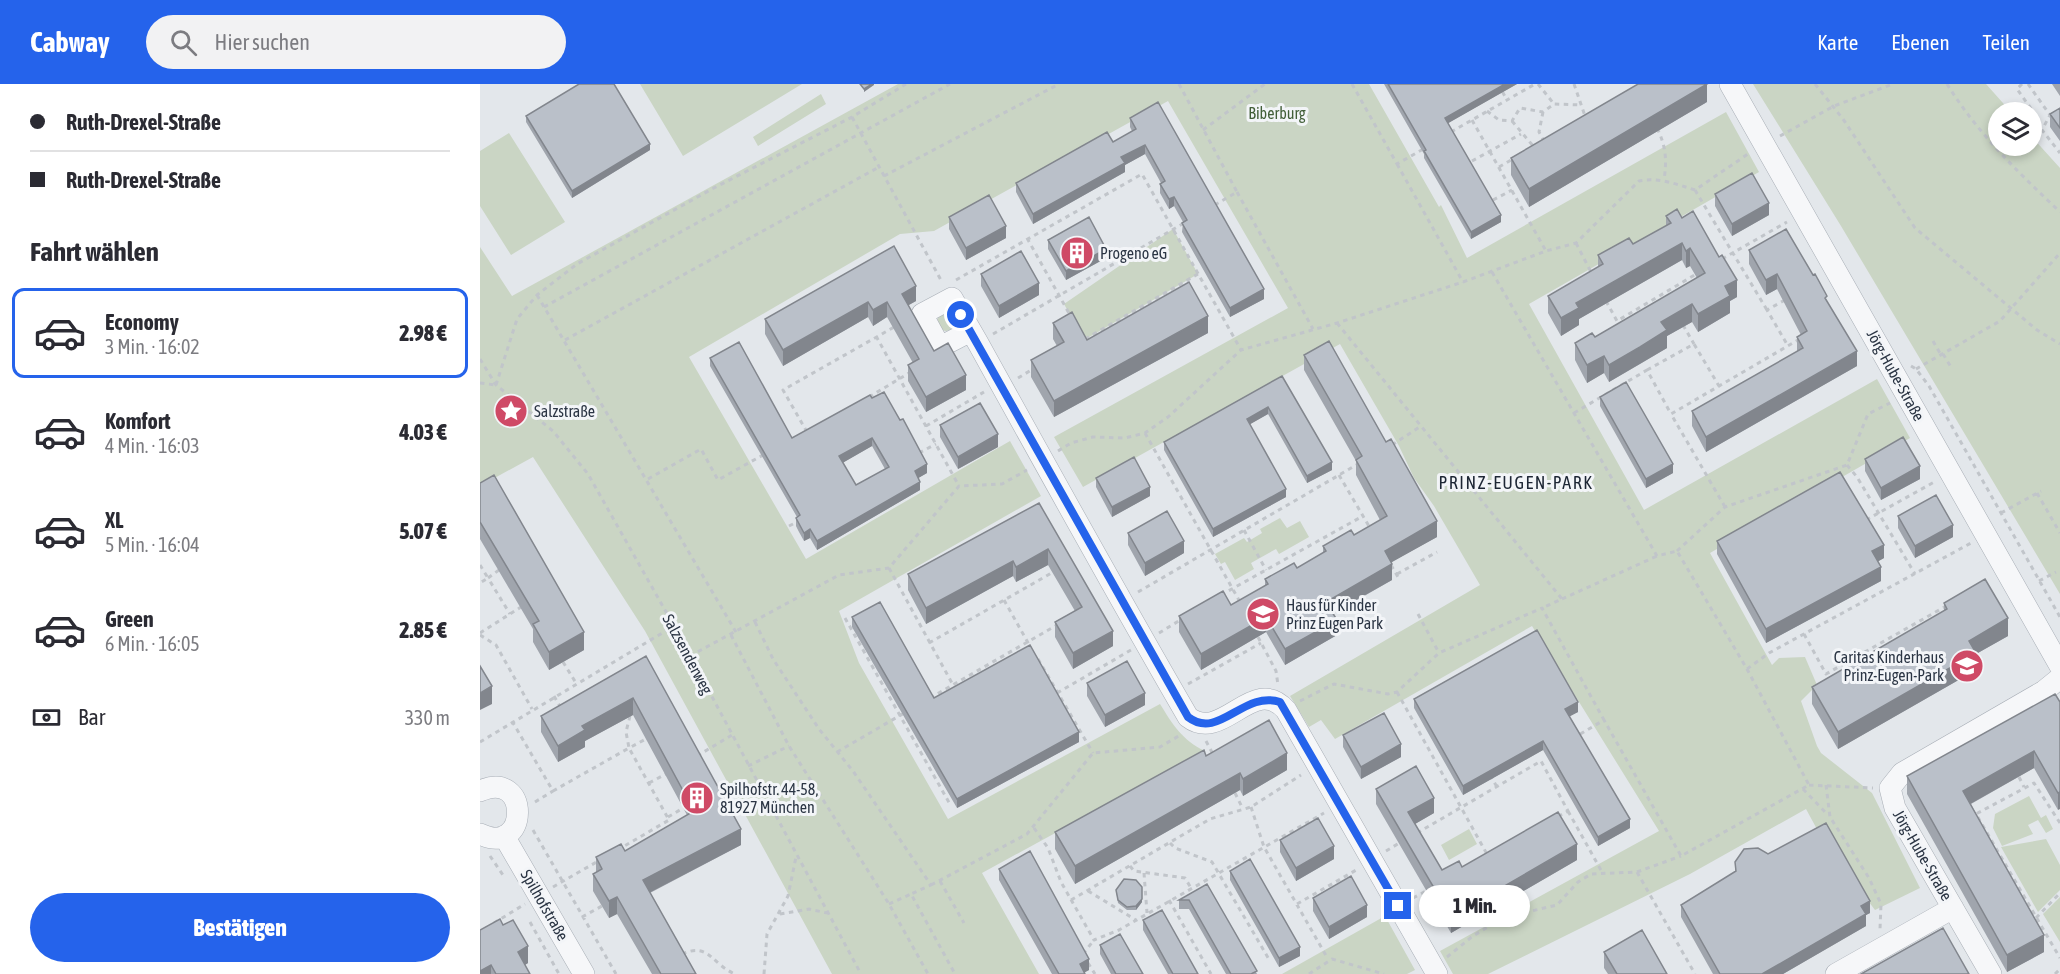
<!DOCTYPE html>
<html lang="de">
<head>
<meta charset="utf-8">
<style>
  body { margin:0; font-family:"Asap Condensed",sans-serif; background:#f2f2f3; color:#2b2b33; height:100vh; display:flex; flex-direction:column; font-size:22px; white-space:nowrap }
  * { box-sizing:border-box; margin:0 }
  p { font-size:20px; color:#7c7c81 }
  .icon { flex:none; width:33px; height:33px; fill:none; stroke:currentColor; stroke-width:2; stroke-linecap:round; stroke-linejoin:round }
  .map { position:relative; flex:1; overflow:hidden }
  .details { display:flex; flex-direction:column; background:#fff; width:480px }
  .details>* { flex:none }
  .banner { display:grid; align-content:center; height:132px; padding:0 30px; background:#fff }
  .buttons { position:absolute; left:1508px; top:18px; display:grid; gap:12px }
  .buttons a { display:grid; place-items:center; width:54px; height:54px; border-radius:50%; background:#fff; box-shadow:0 3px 9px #0003; font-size:30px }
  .end { position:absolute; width:27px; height:27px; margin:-14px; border:8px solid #2563eb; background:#fff; box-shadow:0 0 0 3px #fff }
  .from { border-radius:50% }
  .bubble { position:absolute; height:42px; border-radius:21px; background:#fff; box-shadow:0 3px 9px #0003; font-size:20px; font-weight:800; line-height:42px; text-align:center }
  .banner b { display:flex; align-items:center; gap:21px; height:57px; font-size:22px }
  .banner b+b { border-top:2px solid #e1e1e2 }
  .banner i { width:15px; height:15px; background:#2b2b33 }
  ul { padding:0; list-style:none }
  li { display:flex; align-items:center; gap:18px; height:90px; margin:0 12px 9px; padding:0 18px; border:3px solid transparent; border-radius:12px }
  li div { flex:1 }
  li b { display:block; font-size:22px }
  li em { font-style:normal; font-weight:800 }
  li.current { border-color:#2563eb }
  li>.icon { width:54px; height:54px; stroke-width:1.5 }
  h2 { padding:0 30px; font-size:27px; line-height:72px }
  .pay { display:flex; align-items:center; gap:15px; height:66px; padding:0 30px; font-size:22px }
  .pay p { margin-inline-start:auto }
  .cta { display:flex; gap:12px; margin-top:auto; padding:12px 30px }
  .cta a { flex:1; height:69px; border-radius:36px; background:#2563eb; color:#fff; font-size:24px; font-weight:800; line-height:69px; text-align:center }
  header { display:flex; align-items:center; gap:36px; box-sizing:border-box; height:84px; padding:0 30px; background:#2563eb; color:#fff }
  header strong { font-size:28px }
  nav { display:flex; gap:33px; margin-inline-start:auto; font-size:21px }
  .search { width:420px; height:54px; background:#f2f2f3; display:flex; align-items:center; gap:15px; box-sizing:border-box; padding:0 21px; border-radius:33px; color:#7c7c81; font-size:22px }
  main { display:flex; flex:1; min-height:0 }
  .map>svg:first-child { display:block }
  .green { fill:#cad5c4 }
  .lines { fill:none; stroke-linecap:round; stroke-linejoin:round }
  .minor-casing { stroke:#a8aeb6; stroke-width:22 }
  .path { stroke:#c1c5ca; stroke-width:3; stroke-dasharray:4.5 4.5; stroke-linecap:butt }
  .minor { stroke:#f6f7f9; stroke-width:21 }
  .wall { fill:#a0a5ad; fill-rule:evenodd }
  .shaded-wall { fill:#82868d }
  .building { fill:#bac0c9; stroke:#82868d; stroke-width:1.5; fill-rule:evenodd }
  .route { stroke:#2563eb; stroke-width:8 }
  .labels { text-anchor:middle; stroke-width:6; stroke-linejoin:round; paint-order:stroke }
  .park-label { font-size:16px; fill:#425f38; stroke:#f3f5f8 }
  .poi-label { font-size:16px; fill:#2b3544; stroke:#f3f5f8; text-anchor:start }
  .street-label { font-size:16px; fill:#2b3544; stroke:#f3f5f8 }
  .neighbourhood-label { font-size:18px; letter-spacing:1.5px; fill:#1d2634; stroke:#f3f5f8 }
</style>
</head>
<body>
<header>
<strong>Cabway</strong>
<div class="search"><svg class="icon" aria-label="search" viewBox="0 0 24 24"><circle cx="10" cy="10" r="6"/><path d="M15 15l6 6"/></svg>Hier suchen</div>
<nav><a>Karte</a><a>Ebenen</a><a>Teilen</a></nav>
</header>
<main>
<section class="details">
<div class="banner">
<b><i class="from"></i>Ruth-Drexel-Straße</b>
<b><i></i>Ruth-Drexel-Straße</b>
</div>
<h2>Fahrt wählen</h2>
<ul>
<li class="current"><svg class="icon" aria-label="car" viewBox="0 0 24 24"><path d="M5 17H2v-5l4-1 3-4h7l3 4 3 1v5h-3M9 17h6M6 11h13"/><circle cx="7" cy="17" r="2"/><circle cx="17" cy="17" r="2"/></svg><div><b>Economy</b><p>3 Min. · 16:02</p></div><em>2.98 €</em></li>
<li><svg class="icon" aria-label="car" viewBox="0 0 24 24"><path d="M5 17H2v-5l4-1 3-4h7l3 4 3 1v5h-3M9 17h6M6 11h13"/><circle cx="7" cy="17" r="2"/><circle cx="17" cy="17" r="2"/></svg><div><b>Komfort</b><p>4 Min. · 16:03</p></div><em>4.03 €</em></li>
<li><svg class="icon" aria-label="car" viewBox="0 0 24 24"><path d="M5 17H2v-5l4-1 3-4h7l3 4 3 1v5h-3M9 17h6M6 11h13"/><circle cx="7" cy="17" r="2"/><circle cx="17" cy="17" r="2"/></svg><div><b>XL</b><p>5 Min. · 16:04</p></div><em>5.07 €</em></li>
<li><svg class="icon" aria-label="car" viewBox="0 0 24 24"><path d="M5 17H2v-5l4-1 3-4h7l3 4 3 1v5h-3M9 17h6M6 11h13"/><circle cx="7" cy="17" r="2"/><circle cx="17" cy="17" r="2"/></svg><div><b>Green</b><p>6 Min. · 16:05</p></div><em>2.85 €</em></li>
</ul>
<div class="pay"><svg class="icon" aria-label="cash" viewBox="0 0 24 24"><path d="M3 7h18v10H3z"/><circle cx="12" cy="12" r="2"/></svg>Bar<p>330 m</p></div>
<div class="cta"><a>Bestätigen</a></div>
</section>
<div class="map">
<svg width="1580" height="890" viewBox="0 0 1580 890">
  <rect width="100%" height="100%" fill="#e3e7eb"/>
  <path class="green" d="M160,0H322L203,72Z
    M418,0H889L959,123L961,121L987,174L1246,28L1279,88L1049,220L1164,426L1397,295L1430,354L1230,469L1292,581L1299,574L1325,573L1337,601L1321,617L1337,662L1341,669L1392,709L1440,804L1395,826L1345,760L1326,725L1210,790L1008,890H973L960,867L1179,747L1052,542L855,655L841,636L829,643L810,612L1000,501L954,422L934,394L919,362L860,260L603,403L574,353L808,224L688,17L454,147L420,150L209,273L326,475L530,357L561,412L359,527L379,579L468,735L680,620C693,641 702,656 725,667L502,789L559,890H352L165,547L53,373L0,402V163L32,212Z
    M1273,0H1506L1531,28H1518V62H1551V52L1580,84V510L1361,142Z
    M341,10L346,20L278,62L273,53Z
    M29,49L85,138L31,171L0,122V67Z
    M693,145L718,190L604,256L584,220Z
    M457 238a9 9 0 1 1 18 0a9 9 0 1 1-18 0Z
    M800,434L807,444L820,437L829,453L799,470L796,465L771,479L774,485L755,496L745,478L741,480L735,470L764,454L767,458L782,449L780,445Z
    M1549,712L1561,734L1566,731L1573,745L1566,749L1558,736L1548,741L1553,750L1522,762L1513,744L1515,730Z
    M989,745L997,760L969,776L961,761Z
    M1566,755L1580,781V806L1558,828L1521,763Z
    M1580,813V858L1563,830Z
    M905,832L935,886L927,890H802Z"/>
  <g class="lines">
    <defs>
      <path id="minor" d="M1250,0L1580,582
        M491,247L460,263L442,230L472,214L498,259C567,384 636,509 708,633C743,660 773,589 806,626L957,890
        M0,707C51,684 49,774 0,750
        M24,752L104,890
        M1356,890L1473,824
        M1511,890L1415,724L1410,704L1422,689L1564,607L1580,594"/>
    </defs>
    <use href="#minor" class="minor-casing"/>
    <path class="path" d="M699,0L757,108L733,122
      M872,0L917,80L945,64
      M1018,0L1027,16
      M1058,0L1074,20
      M1094,0L1105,32
      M1335,0L1363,35L1435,144L1557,246L1580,260
      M1467,0C1498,50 1538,88 1580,128
      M1542,0L1537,5L1552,26
      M1548,0L1570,31L1562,46L1580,69
      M1007,27L1019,36L1032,37L1040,24L1063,28L1074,20L1101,21
      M1063,28L1059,48L1064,57
      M372,33L462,198
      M992,36L1066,167
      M1032,37L1054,63
      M1177,44C1186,62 1187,76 1184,96
      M723,46L785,0
      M971,48L1055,0
      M1300,52L1354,22L1413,0
      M992,77L1041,50
      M917,80L983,198
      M1019,83L1033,75
      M404,92L579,0
      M1215,106L1287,226
      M757,108L833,245
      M1013,116L1032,106
      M547,154L590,231
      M1096,159L1112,190
      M1242,175L1307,138
      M1012,188L1177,472L1197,467L1267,585L1329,701L1201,772L1124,636
      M476,196L662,90L761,266
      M57,211L256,548
      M1305,216L1287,226L1308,262
      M1126,217L1137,237L1218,189
      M64,223L470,0
      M857,239L1082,515L1062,524
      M1203,241L1214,260
      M513,250L704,139
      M396,252L479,402
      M605,255L718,190
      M85,256L399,83
      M1453,257L1461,271
      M1463,270L1471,283
      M0,275L16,301L73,347L108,390L194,542L381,890
      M1431,282L1436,285L1449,302L1580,533
      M1436,285L1520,237L1580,169
      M1167,286L1214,260L1239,302
      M538,294L553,285
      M0,299L16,301
      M16,301L37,235L57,211L97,180L232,105L372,33L426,0
      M389,313L429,289
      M1094,329L1167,286L1191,330
      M446,342L504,308
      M327,348L303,306L416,242
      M665,349L760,518
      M912,361L941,342
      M578,367L591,359L613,353L645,354L665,349L688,333L761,266L857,239L983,198L1066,167L1096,159L1159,97C1178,93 1196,100 1215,106L1268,70
      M439,369L456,360
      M1367,381L1377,393L1435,490
      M859,391L890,444
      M168,395L221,365L238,396L283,371
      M1557,409L1580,449
      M1245,423L1191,330L1318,256
      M1521,429L1561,407
      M1386,436L1456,397
      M309,442L319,437
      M764,446L786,486
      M1197,467L1245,423L1367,381L1388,330L1410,319
      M0,481L8,494L0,499
      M911,481L918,493
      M409,484L473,601
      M19,486L8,494L30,530
      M917,490L957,468
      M1559,497L1576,488
      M658,508L878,380
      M741,511L883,432
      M1082,515L1177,472
      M524,516L551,564
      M938,530L959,569
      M365,534L471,722
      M275,538L293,575L339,645L373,687L451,801L431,810L475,890
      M0,549L41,523
      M679,549L702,535
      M1324,550L1346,590L1468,521
      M0,551L16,561L52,625
      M251,551L309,662L409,820L448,890
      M778,553L796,587L798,601
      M449,559L575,487
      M210,572L359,491L409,484L479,402L522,400L547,386
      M558,575L613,669
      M83,578L96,599
      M1267,585L1289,569L1491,459
      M708,600L781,559
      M917,608L1008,772
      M577,609L651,566
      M74,612L81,624
      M450,614L577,541
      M820,617L854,600L908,610L917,608L959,569L1062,524L1124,636L1097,652
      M150,632L146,648L149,664L166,655
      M32,637L73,707L149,664L189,736L141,764
      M726,657L734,672
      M0,658L194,542
      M357,668L426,628
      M217,672L252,651
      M268,682L309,662
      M1010,691L1017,703
      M1539,693L1544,703
      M169,699L186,690
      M1329,701L1393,704
      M1346,701L1350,733L1389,794L1401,820L1400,845
      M1323,705L1348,731
      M755,709L763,725
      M55,718L73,707
      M771,723L784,763L848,875
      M1088,727L1122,788
      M188,733L205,723
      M1580,739L1554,699L1496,730L1580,874
      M554,744L568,764L581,798L614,856L639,846L844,729
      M53,746L136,890
      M937,749L1061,677L1088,727L1077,733
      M690,759L695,764L732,778L790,877
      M906,767L921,758
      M10,772L25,794
      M650,782L654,787L705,794L711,804
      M1157,788L1215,890
      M664,789L667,829
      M460,797L484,839
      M451,801L547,750L613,669L680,663L702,650
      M73,803L120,776
      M608,807L656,836
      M933,814L948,806
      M591,816L730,735L771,723L821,691
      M689,816L731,890
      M409,820L431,810
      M817,820L878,785
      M300,830L329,825L347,829
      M102,833L122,822
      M1556,834L1580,809
      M50,838L79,890
      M14,839L45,820
      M202,870C230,858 231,880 255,890
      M603,870L614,856
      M967,873L993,852L1013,840L1043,829L1077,821L1098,798L1111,790L1157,788L1201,772
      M608,879L615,890
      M284,890L287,850L308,812L316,773
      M829,890L852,875L904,890
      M1575,890L1580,885"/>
    <use href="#minor" class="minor"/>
  </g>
  <path class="wall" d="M904,0H1037L968,39L1021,138L991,155L944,74V70Z
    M1572,0H1580V12Z
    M1227,18L1049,123L1031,91V74Z
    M1580,24V57L1570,43V30Z
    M46,32L170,66L92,114L46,38Z
    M650,34L784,215L750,233L702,148L703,138L694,122L689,125L680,109V100L681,99L665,70L645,81V88L553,140L536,108V99L633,58L652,47L650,43Z
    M1235,110L1289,131L1252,152L1235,122Z
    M1186,132L1202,134L1257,213L1250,217V229L1218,248L1212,238L1187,252V264L1160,280L1129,298L1124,289L1107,299L1095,276V259L1115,253L1217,194L1210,182L1206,184L1202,176L1099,235V241L1081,252L1068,229V212L1118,183V171L1153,160L1186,142Z
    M469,133L526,154L486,176L469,145Z
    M568,156L626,174L586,196L568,165Z
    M414,162L436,217L428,221L454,267L486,306L446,328L428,297V281L433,279L407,233L393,242L388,233L303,282L285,250V235Z
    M1269,166L1347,218L1377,282L1226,368L1212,342V327L1317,268V253L1321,251L1297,205L1286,211L1269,180Z
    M501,190L559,211L519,234L501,202Z
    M573,239L607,256L728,249L574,333L551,293V276L577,262L573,255Z
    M824,271L957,453L911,478L912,496L853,530L857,551L805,581L786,548L721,586L699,548V532L751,521L785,502V495L817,484L843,469V462L874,451L900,436L876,391V377L824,286Z
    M230,274L312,354L392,314L447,389L438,394L440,406L337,466L330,454L324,457L319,448L316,442V434L317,433L230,282ZM392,362L405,385L376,401L362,379Z
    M802,292L852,386L827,399L788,330L770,340L806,413L733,453L684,366V358Z
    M1120,313L1193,389L1166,404L1120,322Z
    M460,341L518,363L478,385L460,353Z
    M1385,375L1440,395L1401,416L1385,387Z
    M616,394L670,412L632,433L616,403Z
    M0,399L104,566L69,586L53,558V545L0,455Z
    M559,419L633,562L593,585L575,553V538L595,527L568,481L536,498L533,492L446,540L428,506V490Z
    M1418,432L1473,453L1435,474L1418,444Z
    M648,449L704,469L665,492L648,461Z
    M1237,457L1404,474L1398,477L1401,497L1286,559L1237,470Z
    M1464,519L1528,552L1496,570V586L1358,665L1332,620V603L1464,527Z
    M372,533L454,614L599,658L477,724L372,543Z
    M166,572L261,761L170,809L216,890H172L137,830L129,834L113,807V790L116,788V773L145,767L207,731L153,631L105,657V663L78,678L61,648V632Z
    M607,599L665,621L625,643L607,612Z
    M934,615L1098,628L1089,632L1150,744L1118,762L1063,666L983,711L934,624Z
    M1580,618L1578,726L1554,684L1491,720L1564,868L1527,888L1427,710V692Z
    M863,651L921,673L881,695L863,663Z
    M726,672L807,686L763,712L760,706L595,800L575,765V748Z
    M896,705L954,729L935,740L962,786L982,783L1097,776L971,849L896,720Z
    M800,756L854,775L816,797L800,768Z
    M1288,770L1390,829L1386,831V842L1303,890H1233L1201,833V821L1255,789V778Z
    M519,785L609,886L604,888L605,890H572L519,796Z
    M750,787L820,872L799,883L750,796Z
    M727,800L777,890H746L709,825H699V816Z
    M636,806L662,818L656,826H647L638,819Z
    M833,814L887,833L849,855L833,827Z
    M663,836L718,890H688L663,846Z
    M0,846L48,879L45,881L50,890H0Z
    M620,861L663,890H631L620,870Z
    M1124,868L1187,890H1128L1124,884Z"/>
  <path class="shaded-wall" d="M392,0H394V1L384,8V5Z
    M1025,0H1037L965,41V34Z
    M1227,0V18L1049,123V105Z
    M170,60V66L92,114V107Z
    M665,61V70L645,81V88L553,140V130L641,73Z
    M694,113V122L689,125V115Z
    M1289,119V131L1252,152V140Z
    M1021,131V138L991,155V148Z
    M526,142V154L486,176V164Z
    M1202,159V176L1099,235V241L1081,252V234L1096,219Z
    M1210,164V182L1206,184V167Z
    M626,165V174L586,196V187Z
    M1297,190V205L1286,211V196Z
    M1257,196V213L1250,217V229L1218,248V230L1245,202Z
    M559,199V211L519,234V222Z
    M436,202V217L422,225V210Z
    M784,205V215L750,233V224Z
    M388,218V233L303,282V266Z
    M407,218V233L393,242V226Z
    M1212,220V238L1187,252V264L1129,298V281L1181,238Z
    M728,232V249L574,333V317Z
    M1377,267V282L1226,368V353Z
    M1124,272V289L1107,299V281Z
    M486,291V306L446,328V313Z
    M788,323V330L767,342V335Z
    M518,350V363L478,385V373Z
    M392,354V362L359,381V372Z
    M852,378V386L827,399V392Z
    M447,380V389L435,396V387Z
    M1193,380V389L1166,404V395Z
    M1440,382V395L1401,416V404Z
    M440,398V406L337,466V457Z
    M670,403V412L632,433V423Z
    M806,405V413L733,453V445Z
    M957,437V453L905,482V467Z
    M1473,441V453L1435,474V462Z
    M330,445V454L324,457V449Z
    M704,457V469L665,492V479Z
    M1404,461V474L1392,481V467Z
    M568,465V481L536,498V483Z
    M533,477V492L446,540V524Z
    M912,480V496L846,533V518Z
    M1401,483V497L1286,559V545Z
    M786,533V548L721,586V570Z
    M1528,534V552L1496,570V586L1358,665V648L1489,557Z
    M857,536V551L805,581V565Z
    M633,547V562L593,585V569Z
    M104,548V566L69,586V568Z
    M12,602V620L0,626V609Z
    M665,609V621L625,643V631Z
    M153,614V631L105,657V663L78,678V662L102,642Z
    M1098,618V628L1085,635V625Z
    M599,648V658L477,724V715Z
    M1063,657V666L983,711V702Z
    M921,660V673L881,695V683Z
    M1554,667V684L1483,724V707Z
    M807,669V686L763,712V695Z
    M760,689V706L595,800V782Z
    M1580,708V725L1578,726V709Z
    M954,714V729L928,744V728Z
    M1150,735V744L1118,762V753Z
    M261,745V761L163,812V796Z
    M1097,760V776L971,849V833Z
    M854,762V775L816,797V784Z
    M137,813V830L129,834V817Z
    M662,815V818L656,826V822Z
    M1390,817V829L1386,831V842L1303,890H1282L1381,822Z
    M887,821V833L849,855V843Z
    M1564,851V868L1527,888V871Z
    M48,862V879L38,885V868Z
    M820,863V872L799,883V874Z
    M609,875V886L602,890L600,880Z
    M11,881V890H0V887Z"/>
  <path class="building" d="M99,0H134L170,60L92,107L46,32Z
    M380,0H392L384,5Z
    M908,0H1025L965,34L1021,131L991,148L944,67L946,66Z
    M1158,0H1227L1049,105L1031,74Z
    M678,18L784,205L750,224L702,139L707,136L694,113L689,115L680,100L685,97L665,61L641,73L645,79L553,130L536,99L627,48L633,58L656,45L650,34Z
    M1580,24V44L1570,30Z
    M1272,89L1289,119L1252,140L1235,110Z
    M509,111L526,142L486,164L469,133Z
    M1197,125L1202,134L1213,127L1239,173L1242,171L1257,196L1245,202L1250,212L1218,230L1212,220L1181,238L1187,246L1160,263L1129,281L1124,272L1107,281L1095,259L1112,249L1115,253L1225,189L1210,164L1206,167L1202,159L1096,219L1099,224L1081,234L1068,212L1123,180L1118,171L1149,154L1153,160L1191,139L1186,132Z
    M609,133L626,165L586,187L568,156Z
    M1306,145L1333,191L1335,190L1347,212L1345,214L1377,267L1226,353L1212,327L1323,264L1317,253L1327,247L1297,190L1286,196L1269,166Z
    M414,162L436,202L422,210L454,267L468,259L486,291L446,313L428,281L439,275L407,218L393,226L388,218L303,266L285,235Z
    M541,167L559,199L519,222L501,190Z
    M709,198L728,232L574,317L551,276L584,258L573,239L592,228L607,256Z
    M849,257L906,358L911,355L957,437L905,467L912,480L846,518L857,536L805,565L786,533L721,570L699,532L743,507L751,521L788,500L785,495L814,479L817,484L846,467L843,462L871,446L874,451L907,432L876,376L882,372L824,271Z
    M259,258L312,354L390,311L392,314L404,308L420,336L423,335L447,380L435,387L440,398L337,457L330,445L324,449L316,434L320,431L230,274ZM392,354L409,383L376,401L359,372Z
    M802,292L852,378L827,392L788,323L767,335L806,405L733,445L684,358Z
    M1146,298L1193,380L1166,395L1120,313Z
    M500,319L518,350L478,373L460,341Z
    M1423,353L1440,382L1401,404L1385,375Z
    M654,373L670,403L632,423L616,394Z
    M1360,388L1404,461L1392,467L1401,483L1286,545L1237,457Z
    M14,391L104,548L69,568L53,540L59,537L0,438V399Z
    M1456,411L1473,441L1435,462L1418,432Z
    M559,419L633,547L593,569L575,538L602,523L568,465L536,483L533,477L446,524L428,490Z
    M687,427L704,457L665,479L648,449Z
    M1505,495L1528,534L1489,557L1496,569L1358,648L1332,603L1467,525L1464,519Z
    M400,518L454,614L550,561L599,648L477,715L372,533Z
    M1057,546L1098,618L1085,625L1150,735L1118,753L1063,657L983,702L934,615Z
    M166,572L261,745L163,796L216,890H181L137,813L129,817L113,790L122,785L116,773L141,760L145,767L214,727L153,614L102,642L105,646L78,662L61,632Z
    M647,577L665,609L625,631L607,599Z
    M0,582L12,602L0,609Z
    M1575,610L1580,618V708L1578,709L1554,667L1483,707L1564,851L1527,871L1427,692Z
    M904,629L921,660L881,683L863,651Z
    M789,636L807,669L763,695L760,689L595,782L575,748L724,666L726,672Z
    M936,682L954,714L928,728L962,786L979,777L982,783L1078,728L1097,760L971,833L896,705Z
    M838,734L854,762L816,784L800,756Z
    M1346,739L1390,817L1381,822L1386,830L1282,890H1240L1201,821L1256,787L1255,778L1264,765L1278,764L1288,770Z
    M550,767L609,875L600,880L605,890H579L519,785Z
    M770,775L820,863L799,874L750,787Z
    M871,792L887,821L849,843L833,814Z
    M644,795L656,796L662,803V815L656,822L647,823L638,816L636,806Z
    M727,800L777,887L771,890H751L709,816H699Z
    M682,826L718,890H693L663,836Z
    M20,835L23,841L33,836L48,862L38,868L50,890H16L11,881L0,887V846Z
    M1463,844L1489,890H1381Z
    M1162,846L1187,890H1137L1124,868Z
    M640,850L663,890H636L620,861Z"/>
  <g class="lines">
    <path class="route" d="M481,231L708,633C739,657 763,606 800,618L918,822"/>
  </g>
  <defs>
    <symbol id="building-disc" viewBox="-11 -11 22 22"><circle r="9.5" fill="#cf4a66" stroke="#f3f5f8"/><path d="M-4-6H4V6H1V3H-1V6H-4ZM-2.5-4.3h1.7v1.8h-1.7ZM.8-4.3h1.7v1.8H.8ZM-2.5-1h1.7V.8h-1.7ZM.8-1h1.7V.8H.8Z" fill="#fff"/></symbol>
    <symbol id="sight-disc" viewBox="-11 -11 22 22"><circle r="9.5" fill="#cf4a66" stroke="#f3f5f8"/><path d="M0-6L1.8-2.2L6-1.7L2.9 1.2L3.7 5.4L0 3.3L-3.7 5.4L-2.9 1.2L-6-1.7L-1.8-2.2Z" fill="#fff"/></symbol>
    <symbol id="school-disc" viewBox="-11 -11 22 22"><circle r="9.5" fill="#cf4a66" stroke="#f3f5f8"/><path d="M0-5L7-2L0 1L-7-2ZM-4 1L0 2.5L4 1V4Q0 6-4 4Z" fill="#fff"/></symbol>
  </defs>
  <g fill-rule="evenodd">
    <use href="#building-disc" x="578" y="150" width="38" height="38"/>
    <use href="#sight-disc" x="12" y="308" width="38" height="38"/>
    <use href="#school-disc" x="764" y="511" width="38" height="38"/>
    <use href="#school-disc" x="1468" y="563" width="38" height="38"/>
    <use href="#building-disc" x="198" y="695" width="38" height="38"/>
  </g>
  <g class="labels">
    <g class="park-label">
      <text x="797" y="35">Biberburg</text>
    </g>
    <g class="poi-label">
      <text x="620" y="175">Progeno eG</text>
      <text x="54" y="333">Salzstraße</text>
      <text x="806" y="527">Haus für Kinder<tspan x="806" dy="18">Prinz Eugen Park</tspan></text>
      <text x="1464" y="579" text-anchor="end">Caritas Kinderhaus<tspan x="1464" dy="18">Prinz-Eugen-Park</tspan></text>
      <text x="240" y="711">Spilhofstr. 44-58,<tspan x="240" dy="18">81927 München</tspan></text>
    </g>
    <g class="street-label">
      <text transform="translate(1416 291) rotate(61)" y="6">Jörg-Hube-Straße</text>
      <text transform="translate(208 570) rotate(62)" y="6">Salzsenderweg</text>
      <text transform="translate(1443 771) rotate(60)" y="6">Jörg-Hube-Straße</text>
      <text transform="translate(65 821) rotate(60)" y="6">Spilhofstraße</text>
    </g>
    <g class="neighbourhood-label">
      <text x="1036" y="405">PRINZ-EUGEN-PARK</text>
    </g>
  </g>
</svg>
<div class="buttons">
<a><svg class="icon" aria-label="layers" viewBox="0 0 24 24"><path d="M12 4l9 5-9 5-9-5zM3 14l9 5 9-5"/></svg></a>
</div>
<i class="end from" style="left:481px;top:231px"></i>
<i class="end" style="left:918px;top:822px"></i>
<div class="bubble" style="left:939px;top:801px;width:111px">1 Min.</div>
</div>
</main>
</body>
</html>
